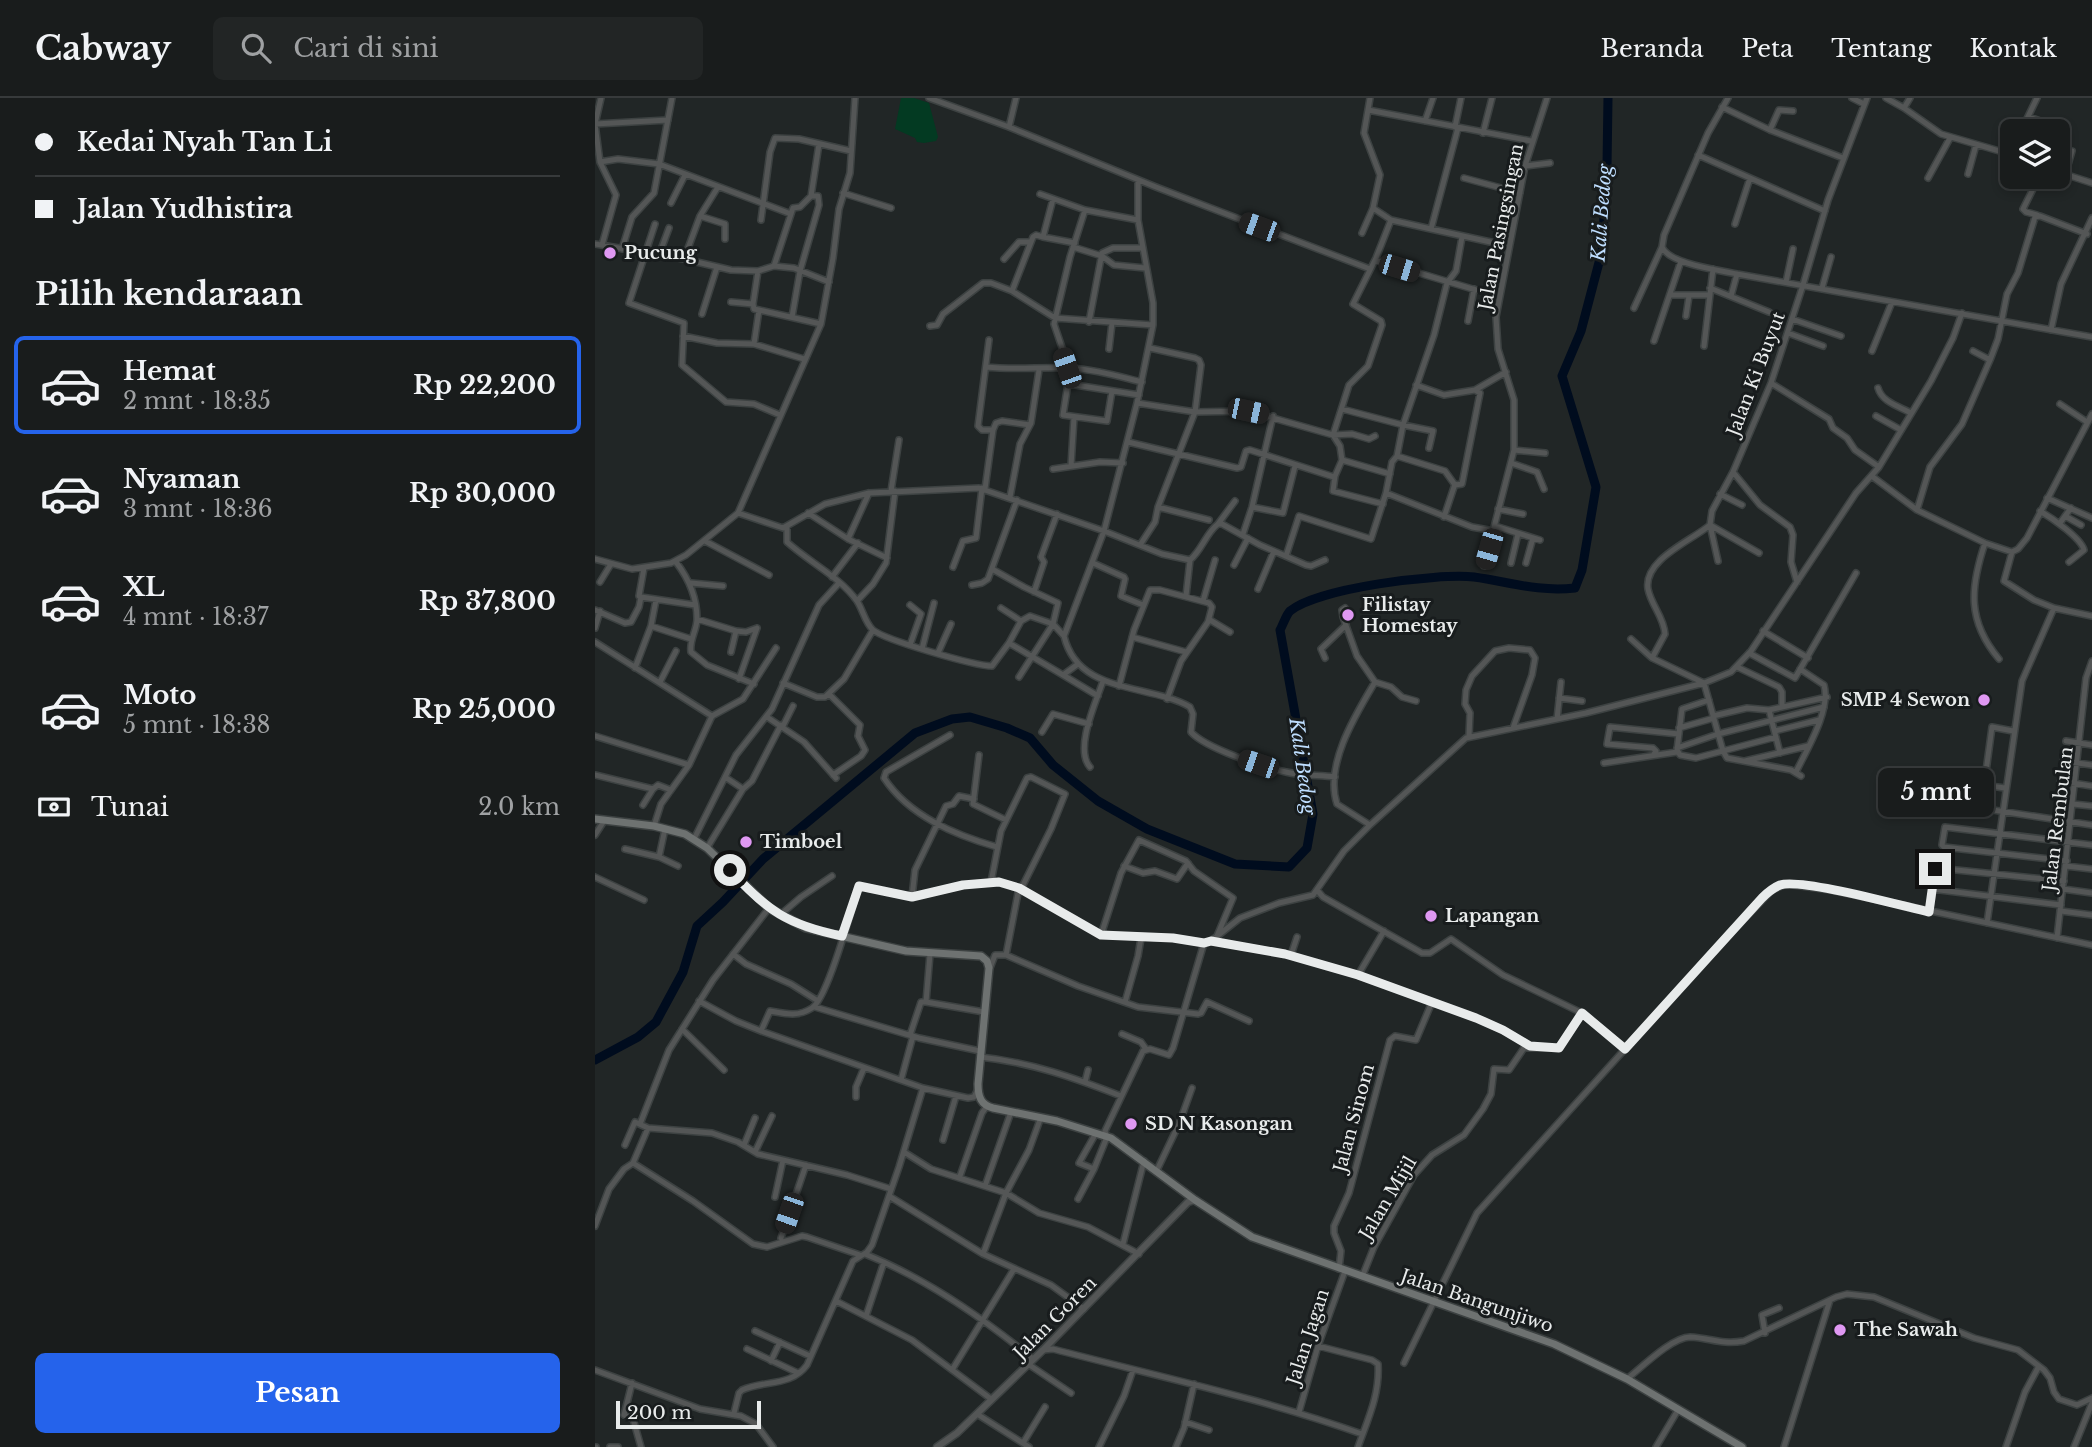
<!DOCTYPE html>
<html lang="id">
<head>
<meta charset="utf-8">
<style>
  body { margin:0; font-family:"Libre Baskerville",serif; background:#222525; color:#f1f3f6; height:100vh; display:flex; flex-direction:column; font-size:26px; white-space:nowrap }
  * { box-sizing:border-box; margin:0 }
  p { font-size:23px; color:#9fa1a3 }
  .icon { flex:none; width:38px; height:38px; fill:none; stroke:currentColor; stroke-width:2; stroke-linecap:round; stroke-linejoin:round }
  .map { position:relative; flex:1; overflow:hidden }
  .sheet { display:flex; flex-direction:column; background:#191c1c; width:595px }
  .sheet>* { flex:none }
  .hud { display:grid; align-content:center; height:154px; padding:0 35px; background:#191c1c }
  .fabs { position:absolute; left:1405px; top:21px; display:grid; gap:14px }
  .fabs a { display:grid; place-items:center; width:70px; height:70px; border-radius:10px; background:#191c1c; box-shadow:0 4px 10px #0003,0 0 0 2px #373a3b; font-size:35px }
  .scale { position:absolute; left:21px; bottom:18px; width:145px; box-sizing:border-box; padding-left:7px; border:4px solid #e8ebeb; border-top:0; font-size:19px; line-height:24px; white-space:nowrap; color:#e8ebeb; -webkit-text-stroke:5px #181c1d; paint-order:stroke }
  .end { position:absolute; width:32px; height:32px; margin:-16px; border:9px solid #e8ebeb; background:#111; box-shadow:0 0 0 4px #111 }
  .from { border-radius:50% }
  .bubble { position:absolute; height:49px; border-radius:10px; background:#191c1c; box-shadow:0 4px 10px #0003,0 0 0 2px #373a3b; font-size:23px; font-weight:700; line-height:49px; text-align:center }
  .car { position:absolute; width:21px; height:42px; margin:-21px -10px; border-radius:9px; box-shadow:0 0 5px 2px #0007; background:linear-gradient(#222 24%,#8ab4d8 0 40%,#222 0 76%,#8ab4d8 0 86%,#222 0) }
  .hud b { display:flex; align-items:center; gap:24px; height:66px; font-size:26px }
  .hud b+b { border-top:2px solid #373a3b }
  .hud i { width:18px; height:18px; background:#f1f3f6 }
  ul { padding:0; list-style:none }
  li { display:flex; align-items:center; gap:21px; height:98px; margin:0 14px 10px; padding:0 21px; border:4px solid transparent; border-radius:10px }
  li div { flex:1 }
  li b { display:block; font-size:26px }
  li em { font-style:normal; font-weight:700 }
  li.selected { border-color:#2563eb }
  li>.icon { width:63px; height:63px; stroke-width:1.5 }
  h2 { padding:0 35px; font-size:32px; line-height:84px }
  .pay { display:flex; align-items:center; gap:18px; height:77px; padding:0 35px; font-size:26px }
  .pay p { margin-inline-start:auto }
  .action { display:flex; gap:14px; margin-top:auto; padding:14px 35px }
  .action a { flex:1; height:80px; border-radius:10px; background:#2563eb; color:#fff; font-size:28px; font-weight:700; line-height:80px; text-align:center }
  header { display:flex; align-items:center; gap:42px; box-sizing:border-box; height:98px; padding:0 35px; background:#191c1c; border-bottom:2px solid #373a3b }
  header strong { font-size:33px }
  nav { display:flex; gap:38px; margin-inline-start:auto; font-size:24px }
  .search { width:490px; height:63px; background:#222525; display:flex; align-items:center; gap:18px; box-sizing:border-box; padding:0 24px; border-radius:10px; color:#9fa1a3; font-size:26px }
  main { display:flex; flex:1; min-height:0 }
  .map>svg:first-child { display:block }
  .green { fill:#033a22 }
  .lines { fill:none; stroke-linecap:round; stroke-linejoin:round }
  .river { stroke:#000c1e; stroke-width:9 }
  .minor-casing { stroke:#3d4242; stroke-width:8 }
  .tertiary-casing { stroke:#3d4242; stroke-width:9 }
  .secondary-casing { stroke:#3d4242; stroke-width:10 }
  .minor { stroke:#545656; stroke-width:5 }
  .tertiary { stroke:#545656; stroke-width:6 }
  .secondary { stroke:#6e7271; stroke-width:7 }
  .route { stroke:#e8ebeb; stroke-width:9 }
  .poi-dot { fill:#df98f2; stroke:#181c1d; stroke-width:2.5 }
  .labels { text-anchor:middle; stroke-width:6; stroke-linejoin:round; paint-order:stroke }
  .street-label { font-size:18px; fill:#e8ebeb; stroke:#181c1d }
  .poi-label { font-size:18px; font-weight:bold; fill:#e8ebeb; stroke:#181c1d; text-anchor:start }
  .water-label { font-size:19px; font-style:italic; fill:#bfdeff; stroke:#181c1d }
</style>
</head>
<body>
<header>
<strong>Cabway</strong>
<div class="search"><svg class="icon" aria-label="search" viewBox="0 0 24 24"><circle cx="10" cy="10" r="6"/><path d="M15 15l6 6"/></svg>Cari di sini</div>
<nav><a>Beranda</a><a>Peta</a><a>Tentang</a><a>Kontak</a></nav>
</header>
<main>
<section class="sheet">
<div class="hud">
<b><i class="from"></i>Kedai Nyah Tan Li</b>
<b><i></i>Jalan Yudhistira</b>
</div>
<h2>Pilih kendaraan</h2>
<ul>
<li class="selected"><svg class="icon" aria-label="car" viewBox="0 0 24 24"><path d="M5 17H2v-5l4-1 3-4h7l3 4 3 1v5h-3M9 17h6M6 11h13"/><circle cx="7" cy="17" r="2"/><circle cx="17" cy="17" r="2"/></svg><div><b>Hemat</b><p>2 mnt · 18:35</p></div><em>Rp 22,200</em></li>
<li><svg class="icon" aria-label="car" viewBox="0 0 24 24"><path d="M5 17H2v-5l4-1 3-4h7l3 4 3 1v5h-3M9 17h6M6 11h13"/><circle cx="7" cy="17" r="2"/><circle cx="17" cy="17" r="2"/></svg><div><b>Nyaman</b><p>3 mnt · 18:36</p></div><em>Rp 30,000</em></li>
<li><svg class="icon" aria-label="car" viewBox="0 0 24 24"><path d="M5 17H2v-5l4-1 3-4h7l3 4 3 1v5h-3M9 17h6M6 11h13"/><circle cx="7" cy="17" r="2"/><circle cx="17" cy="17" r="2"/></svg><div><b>XL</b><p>4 mnt · 18:37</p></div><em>Rp 37,800</em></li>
<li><svg class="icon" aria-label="car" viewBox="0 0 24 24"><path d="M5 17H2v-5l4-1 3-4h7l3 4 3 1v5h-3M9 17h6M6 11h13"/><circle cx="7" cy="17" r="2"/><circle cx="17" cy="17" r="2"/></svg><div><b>Moto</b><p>5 mnt · 18:38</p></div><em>Rp 25,000</em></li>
</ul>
<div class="pay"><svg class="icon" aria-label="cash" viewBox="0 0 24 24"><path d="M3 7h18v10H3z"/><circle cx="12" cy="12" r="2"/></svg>Tunai<p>2.0 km</p></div>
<div class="action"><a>Pesan</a></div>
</section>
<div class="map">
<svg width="1497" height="1349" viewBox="0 0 1497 1349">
  <rect width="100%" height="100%" fill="#212626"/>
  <path class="green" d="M306,0H319L334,5L343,39L341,43L329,45L322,44L320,40L300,31Z"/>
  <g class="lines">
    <path class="river" d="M0,962L43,939L61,924L88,874L102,828L128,804L168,761L320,635L357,621L375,619L412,630L435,640L458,667L503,703L552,731L640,766L694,769L712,750L718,716L685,532C688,527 691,517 695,513C723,490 842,475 879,479C915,484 942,494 980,490L987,472L1001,389L967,278L986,233L1007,153L1012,68L1013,0"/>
    <defs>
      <path id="minor" d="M6,0L0,26L5,64L21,97L7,147
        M334,0L414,29L561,89L775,171
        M1133,0L1113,35L1069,137L1067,149C1074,166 1124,172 1142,176L1497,239
        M1257,0L1269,6
        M1291,0L1309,10L1346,36L1418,57
        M1127,9L1175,32L1248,60
        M1309,10L1315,0
        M773,12L936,43
        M1434,19L1456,27
        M830,23L838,0
        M0,26L73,22
        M414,29L421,0
        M860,29L866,0
        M1175,32L1184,12L1198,13
        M1426,33L1442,0
        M888,35L897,0
        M1103,57L1230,113
        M5,64L23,61L64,66L196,116L198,110L205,109L216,98H223L224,107L205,173L197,219
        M930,68L955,65
        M1463,74L1497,85
        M1373,76L1381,47
        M1470,77L1477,53
        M869,80L925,95
        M1333,80L1355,40
        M248,95L296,110
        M445,96L490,112
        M216,98L224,46
        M76,105L90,77
        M1442,117L1431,114L1428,111L1444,79
        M105,118L130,126V141
        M166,122L175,54L180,40L204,41L256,53
        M796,122L836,131L863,30
        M60,126L34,205L89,225L87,267L131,304L159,306L185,317
        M1140,126L1155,80
        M836,131L900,145
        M767,135L778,110
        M448,139L480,145
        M0,146L89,161L136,172L163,173L179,168L199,170L234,184
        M478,149L507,158L519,167L550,170
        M27,151L37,119L59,95L77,0
        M64,157L74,130
        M89,161L105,118L123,89
        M409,161L424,144H436
        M780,162L881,192
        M179,168L196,116
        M163,173L158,206L159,211L164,212
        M1191,184L1198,151
        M1115,190L1174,214
        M1227,190L1236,159
        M417,193L438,139L441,137L448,139L458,101
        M1075,197H1114
        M1136,198L1142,176
        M136,204L158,206
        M1039,210L1067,149
        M107,216L122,169
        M1091,218L1094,198
        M1197,221L1246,238
        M873,223L879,191
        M494,224L507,155L518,150H546
        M335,228L342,227L348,216L388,185H396L417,193L460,220L558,227
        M1456,232L1466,186L1497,120
        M1193,235L1228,248
        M88,238L122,245L159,246L209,261
        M394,242L383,328L387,332H398
        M1059,243L1086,163
        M159,246L164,212L226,226
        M1109,248L1118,171
        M514,251L517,225
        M1277,253L1297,204
        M1378,253L1395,262
        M391,269C418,272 445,269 472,270C498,271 522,278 547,284
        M1176,285L1234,321L1238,330L1252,340L1260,352L1284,369
        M474,286L544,297
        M1283,290C1287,304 1303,308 1316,315
        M880,292L911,274
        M517,293L512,323L468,317L475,273L459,226L475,159L490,112L543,122
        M542,305L600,314L653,313L738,337L757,336L774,341L780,338
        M1465,306L1492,324
        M747,311L808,327L839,237L852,185L861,173L867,139
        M1281,318L1306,332
        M738,337L754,287L773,268L787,227L786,223L758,206L781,160L796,122L778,110L785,77L769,35L775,0
        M738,337L745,348L747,362L795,376
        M533,344L642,370L646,369L651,353L655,352L739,379
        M919,352L950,355
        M802,358L850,373L860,387L867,386L885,295L880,292L849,297L821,287
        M747,362L740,378L738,393L788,406
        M916,365L942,374L949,391
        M476,368L479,319
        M458,371L505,364L528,365
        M1138,374L1165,407L1195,429L1198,437L1196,464L1202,484
        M1278,379L1322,412L1390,445L1417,454L1423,451L1432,440L1497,316
        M390,391L398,332L401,325L407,323L435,327
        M296,393L304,342
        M791,395L877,429L899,433
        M1125,396L1147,407
        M415,399L425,346L436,325L444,272
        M1452,400L1497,420
        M563,409L614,422
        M657,409L688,415L700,368
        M903,411L928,416
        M1322,412L1335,369L1367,326L1395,262L1403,241L1412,196L1423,175L1440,119L1445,118L1492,136
        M1445,413C1457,420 1486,440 1489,452L1474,464
        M143,415L188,430L230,406L274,395L384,390L509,433L542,305L558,227V205L543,122V82
        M213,415L253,441L292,460
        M1470,418L1486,427
        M849,419L860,386
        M1465,425L1476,410
        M623,426L640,403
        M1115,427L1164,455
        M900,428L945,442
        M192,429V444C214,464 245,479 262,503C268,512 270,525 278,532C290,542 380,568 397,568L414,545L426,523L406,510
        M648,436L657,409L678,318
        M253,441L274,395
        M110,443L174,477
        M1390,445C1375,490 1372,523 1404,561
        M545,447L560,424L563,409L600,314L606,267L604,262L600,260L555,250
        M691,458L704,418L776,441L791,395L797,364L802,358L808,327L838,333L834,350
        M0,461L37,471L76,465L91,457L143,415L226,226L238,160L244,111L255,75L260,0
        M730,462L716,468L711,467L665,447L627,426H623C611,435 607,452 595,462L567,456L509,433L469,538C483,597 553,585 595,609L598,616L596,634C610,650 670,670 691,674C707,678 724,677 740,679
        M1123,463L1115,427L1117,413L1138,374L1176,285L1208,187L1233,102L1272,0
        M81,464C94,481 102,499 102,521C102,532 94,542 96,554L112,567L159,586
        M498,465L529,479L530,481L526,498L548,507
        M916,465L923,436
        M931,465L938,440
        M639,467L653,440
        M889,468L919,352V302L903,251L901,219L930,68L952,0
        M358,469L368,443L381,440L387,390
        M397,471L429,489L463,505L458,526L469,538
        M237,479L263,445
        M5,484L16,466
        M96,485L128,488
        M377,487L387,485L393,481L422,402
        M663,491L679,453
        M439,494L449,464L446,459L462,416
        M591,498L595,462
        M46,499L100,507
        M262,503L278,486L291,465L300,393
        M608,503L620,462
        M750,510L747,512L748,519L762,558L780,584L796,589L807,599L821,603
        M1459,510L1497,518
        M0,512L30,525L36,524L44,509L46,499L44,498L49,470
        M102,521L141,533L136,554
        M615,522L635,534
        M56,528L96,541
        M0,530L5,513
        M141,533L151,534L162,530
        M1168,533L1213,560
        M537,539L591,554
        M1036,541L1057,560L1109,585L1128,653L1132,660L1196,672L1206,678
        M0,544L117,618
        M414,545L468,577L483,566
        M315,547L326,516L315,507
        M327,551L339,505
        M343,555L356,526
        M1154,555L1200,580L1261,475
        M730,560L726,551L751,527
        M1057,560L1070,536C1069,519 1056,507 1053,491C1048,462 1096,443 1115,427
        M1142,569L1184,589L1187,594V608
        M40,570L56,528L61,502
        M468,577L503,598
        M424,579L458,526L435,518L426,523
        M144,581L162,530
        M65,584L81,553
        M188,585L222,599H230L249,581L278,532
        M524,588L539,532L555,492H565L614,505L617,509L613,524L586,563L572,601
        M234,596L265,627L263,638L270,652L266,658L238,677
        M964,600L987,603
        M1114,602L1087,611L1082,652L1085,657L1101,660L1181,639
        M1174,612L1185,655
        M1118,618L1152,610L1174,612L1232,599
        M172,619L209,644L241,680
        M962,621L966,584
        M188,628L198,608
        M1084,630L1119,620
        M1180,633L1224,622
        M447,634L458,616L494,626
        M355,637L291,674L289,680C314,718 360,737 402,749
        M0,638L94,667
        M874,638L875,615L870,606L871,592L877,578L900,553L914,550L935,552L940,560L937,577L918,630
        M1471,643L1497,647
        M1082,650L1123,636L1229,609
        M1059,656L1061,653L1058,650L1012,646L1015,629L1084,636
        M384,657L378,706L411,722
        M1150,663L1213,648
        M1468,663L1497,667
        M1009,665L1082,654
        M495,669C479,651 501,604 508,583
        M1201,674C1212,651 1236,612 1229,587L1205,571
        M0,677L58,691
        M130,679L148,691
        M1358,683L1410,690
        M1465,683L1497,688
        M1389,688L1397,629L1418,633
        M1352,705L1497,727
        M1478,706L1497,708
        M48,707L58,691L63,687L76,692
        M775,727L742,706C729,667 761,616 780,584
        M59,728L66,706L94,667L117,618L148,601L181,550
        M0,737L9,723
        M99,741L141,657L177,611L224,507L244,485
        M112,750L148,691L157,683L186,627
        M30,751L64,759L83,768
        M64,759L70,731
        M1472,763L1349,749L1347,747L1350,729L1497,747
        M529,768L548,775L560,773L582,781L593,765
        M1471,768L1497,771
        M0,779L49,802
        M396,784L406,733L432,680L436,679L470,696L456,731L426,791
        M1337,791L1466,807
        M1468,791L1497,795
        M722,792L728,799L827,855H835L856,841L908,877L987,915L1030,951
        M317,799L320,772L351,708L358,706L364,698L379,701
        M1466,813L1497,817
        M1334,814L1342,770L1469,783
        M185,817L206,799L237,778
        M1392,825L1427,583L1459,510L1439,502L1409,483L1417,454
        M506,837L526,775L544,742L591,763L599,773L638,800L622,838
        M1462,840L1491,580L1497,563
        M616,843L690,856L763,877L881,920L908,932L935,948
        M609,845L616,843L645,820L684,805L718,797L749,753L775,727L871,640L991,615L1109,585L1136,574L1156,553L1261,395L1284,369L1336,283L1358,240L1367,215
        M138,856L151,866L196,886L223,903
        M411,857L424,790
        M696,857L702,839
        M395,870L400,857H411L483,888L543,909L603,916L606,915L612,904L654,923
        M763,877L789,833
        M104,903L141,923L166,933L328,990L373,1000L379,999L383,991
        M331,904L389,914
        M530,904L543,858L546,840
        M220,909L324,940L385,953
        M87,931L129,972
        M166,933L175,913C191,916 203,919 217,910C233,900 256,811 264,788L317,799L368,787L404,784L424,790L506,837L578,840L609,845
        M527,936L546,944L551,951
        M315,937L326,904H331L335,856
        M385,959C435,964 480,980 526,998
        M306,982L318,938
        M490,984L493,972
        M261,999V989L269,970
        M45,1026L74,952L118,882L174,810
        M348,1042L361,998
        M30,1047L40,1024L53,1030L117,1035L143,1044L163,1056L252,1077L296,1091
        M149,1047L160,1020
        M160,1054L177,1018
        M309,1054L336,1071L411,1095L444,1115L493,1129L544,1156
        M38,1065L98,1103L158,1146L172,1149L207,1138L212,1139L265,1157
        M499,1071L484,1065L501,1035
        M562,1072L584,1026L597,990
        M365,1078L387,1015L392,1008
        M390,1088L416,1014
        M294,1098L388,1156L456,1187L489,1211
        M180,1099L188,1062
        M483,1101L499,1071L512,1039L510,1033L548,953L555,951L574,957L578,950L609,845
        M0,1128L14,1091L29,1071L38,1065L53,1030
        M186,1140L211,1067
        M528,1146L549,1063
        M270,1156C330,1180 388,1220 438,1261
        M388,1156L411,1095L434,1052L446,1019
        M744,1171L746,1153L739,1135V1128L754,1095L795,942L800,938L821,942L837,904
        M767,1179L779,1149L819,1077L837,1057L869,1037L888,1011L896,996L899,971L914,972L929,950H964L987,915
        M241,1203L317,1242L396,1301
        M271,1218L289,1164
        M160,1233L215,1258
        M1170,1235L1167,1217L1184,1210
        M723,1248L777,1262L783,1266C785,1296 773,1321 763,1349
        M152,1251L203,1275
        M448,1252L458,1251C561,1278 666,1300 767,1336
        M176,1263L185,1244
        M809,1265L882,1115L1123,848L1177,792L1191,786L1236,792L1497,847
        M433,1266L476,1295
        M0,1272L105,1311L146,1318L161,1326L178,1349
        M357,1272L419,1171
        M1032,1281C1046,1270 1077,1239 1095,1239C1116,1240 1126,1247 1149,1243L1241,1199L1252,1196L1279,1199L1379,1240L1423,1252L1449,1272L1455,1280L1459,1294L1464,1301L1482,1307L1497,1300
        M37,1285L29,1317L38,1321L46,1349
        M704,1314L723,1248L750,1173
        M139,1315L144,1295L147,1292C169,1282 196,1289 212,1267L258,1163L272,1154L277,1147L304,1069L328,990
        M382,1316L434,1349
        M590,1324L614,1332
        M428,1345L450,1309
        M0,1349H1
        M15,1349H23
        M504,1349L529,1298L538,1272
        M581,1349L589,1330L599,1286
        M1061,1349L1083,1312
        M1189,1349L1235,1202
        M1411,1349L1430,1294L1444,1268
        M1479,1349L1497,1305"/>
      <path id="tertiary" d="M342,1349L362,1335L448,1252L593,1104L600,1102"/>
      <path id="secondary" d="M0,721L59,728L90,736L112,750L174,810L211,830L311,853L386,858L392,863L394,870L383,986C383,999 386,1007 398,1010L462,1023L516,1040L600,1102L657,1139L959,1246L1032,1281L1147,1349"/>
    </defs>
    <use href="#minor" class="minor-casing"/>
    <use href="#tertiary" class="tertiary-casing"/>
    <use href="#secondary" class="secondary-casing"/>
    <use href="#minor" class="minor"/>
    <use href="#tertiary" class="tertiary"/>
    <use href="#secondary" class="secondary"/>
  </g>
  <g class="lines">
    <path class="route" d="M135,772C172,813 193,827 247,838L264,788L317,799L368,787L404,784L424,790L506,837L578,840L609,845L616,843L690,856L763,877L881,920L908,932L935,948L964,950L987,915L1030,951L1167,800C1172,795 1178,790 1185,787C1206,780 1307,808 1334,814L1340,771"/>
  </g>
  <g class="poi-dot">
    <circle cx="15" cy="155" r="7"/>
    <circle cx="753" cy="517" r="7"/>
    <circle cx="1389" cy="602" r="7"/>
    <circle cx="151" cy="744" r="7"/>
    <circle cx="836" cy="818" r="7"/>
    <circle cx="536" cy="1026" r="7"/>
    <circle cx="1245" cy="1232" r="7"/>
  </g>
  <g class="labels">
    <g class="street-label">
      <text transform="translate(906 129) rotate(-79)" y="6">Jalan Pasingsingan</text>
      <text transform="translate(1161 276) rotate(-69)" y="6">Jalan Ki Buyut</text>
      <text transform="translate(1463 721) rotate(-83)" y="6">Jalan Rembulan</text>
      <text transform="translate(759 1020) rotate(-75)" y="6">Jalan Sinom</text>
      <text transform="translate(793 1100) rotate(-59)" y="6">Jalan Mijil</text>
      <text transform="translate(882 1203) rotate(19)" y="6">Jalan Bangunjiwo</text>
      <text transform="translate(460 1220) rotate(-45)" y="6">Jalan Goren</text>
      <text transform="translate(713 1239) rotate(-72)" y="6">Jalan Jagan</text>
    </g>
    <g class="poi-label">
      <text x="29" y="161">Pucung</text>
      <text x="767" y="513">Filistay<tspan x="767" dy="21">Homestay</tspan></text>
      <text x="1375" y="608" text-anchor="end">SMP 4 Sewon</text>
      <text x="165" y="750">Timboel</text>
      <text x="850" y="824">Lapangan</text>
      <text x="550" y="1032">SD N Kasongan</text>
      <text x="1259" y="1238">The Sawah</text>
    </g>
    <g class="water-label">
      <text transform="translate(1006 115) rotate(-86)" y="7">Kali Bedog</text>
      <text transform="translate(708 668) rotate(82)" y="7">Kali Bedog</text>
    </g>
  </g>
</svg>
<div class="fabs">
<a><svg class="icon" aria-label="layers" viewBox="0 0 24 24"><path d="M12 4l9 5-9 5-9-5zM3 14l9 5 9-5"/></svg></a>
</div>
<div class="scale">200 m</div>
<i class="end from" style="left:135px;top:772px"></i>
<i class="end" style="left:1340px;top:771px"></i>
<div class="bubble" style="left:1283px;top:670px;width:116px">5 mnt</div>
<i class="car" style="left:664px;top:129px;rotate:290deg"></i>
<i class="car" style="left:804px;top:170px;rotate:107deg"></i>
<i class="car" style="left:472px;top:270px;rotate:341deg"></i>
<i class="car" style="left:653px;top:313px;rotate:102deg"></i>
<i class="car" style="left:894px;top:451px;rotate:196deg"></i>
<i class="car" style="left:663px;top:666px;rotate:289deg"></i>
<i class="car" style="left:194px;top:1115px;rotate:199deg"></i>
</div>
</main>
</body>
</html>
